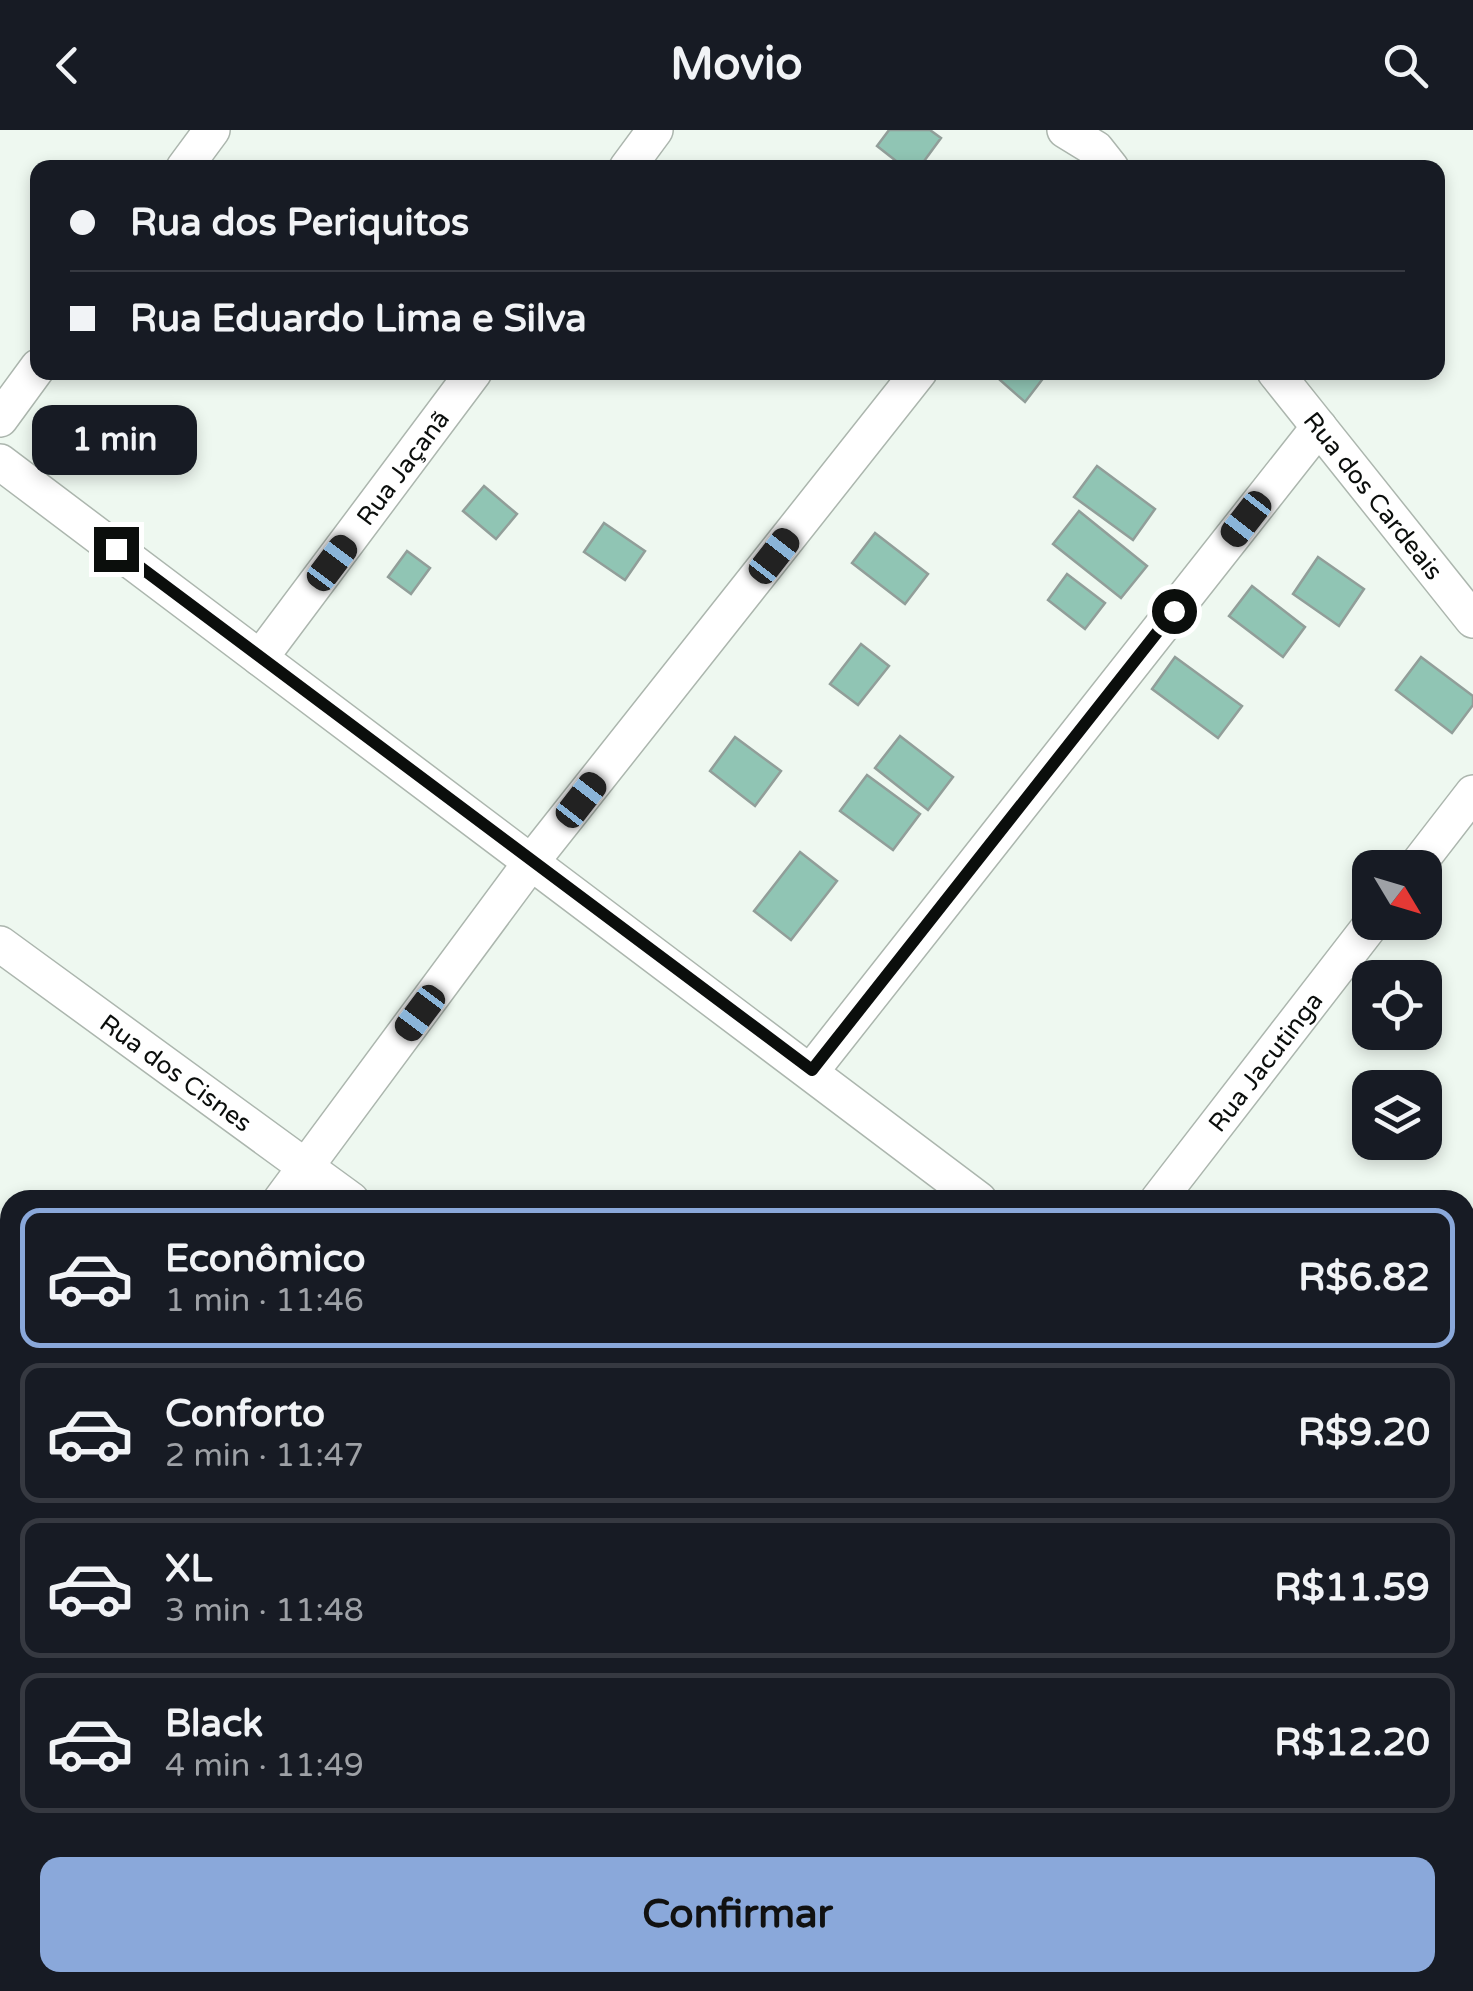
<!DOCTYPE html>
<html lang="pt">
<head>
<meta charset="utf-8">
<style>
  body { margin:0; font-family:"Varela Round",sans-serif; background:#20242c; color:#f1f3f6; height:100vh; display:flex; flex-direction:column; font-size:38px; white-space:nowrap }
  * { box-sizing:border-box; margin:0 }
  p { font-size:32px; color:#9ea1a6 }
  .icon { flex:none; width:55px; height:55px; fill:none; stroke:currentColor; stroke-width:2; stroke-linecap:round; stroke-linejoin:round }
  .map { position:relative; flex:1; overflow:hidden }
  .drawer { position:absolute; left:0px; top:1060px; width:1475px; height:802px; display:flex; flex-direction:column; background:#171b24; border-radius:30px 30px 0 0; box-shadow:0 5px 15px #0003 }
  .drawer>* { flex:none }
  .hud { position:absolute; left:30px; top:30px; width:1415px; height:220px; border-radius:20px; box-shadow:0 5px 15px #0003; display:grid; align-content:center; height:220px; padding:0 40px; background:#171b24 }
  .needle { width:65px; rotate:128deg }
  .tools { position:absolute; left:1352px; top:720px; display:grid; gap:20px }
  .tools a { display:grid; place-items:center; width:90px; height:90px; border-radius:20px; background:#171b24; box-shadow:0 5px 15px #0003; font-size:50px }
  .end { position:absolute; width:45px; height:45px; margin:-22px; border:12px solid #0b0e0c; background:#fff; box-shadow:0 0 0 5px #fff }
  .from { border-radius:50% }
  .bubble { position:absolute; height:70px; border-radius:20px; background:#171b24; box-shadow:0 5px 15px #0003; font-size:32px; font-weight:700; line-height:70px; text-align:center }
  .car { position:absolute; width:30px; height:60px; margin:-30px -15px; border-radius:12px; box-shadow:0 0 8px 2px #0007; background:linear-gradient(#222 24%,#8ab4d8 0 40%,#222 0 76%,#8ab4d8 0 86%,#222 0) }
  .hud b { display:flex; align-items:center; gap:35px; height:95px; font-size:38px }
  .hud b+b { border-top:2px solid #363941 }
  .hud i { width:25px; height:25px; background:#f1f3f6 }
  ul { padding:18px 0 0; list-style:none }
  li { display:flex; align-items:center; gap:30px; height:140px; margin:0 20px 15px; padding:0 20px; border:5px solid #363941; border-radius:20px }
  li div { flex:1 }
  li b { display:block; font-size:38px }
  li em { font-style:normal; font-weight:700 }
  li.current { border-color:#8aa8da }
  li>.icon { width:90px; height:90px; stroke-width:1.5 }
  .action { display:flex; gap:20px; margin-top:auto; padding:20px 40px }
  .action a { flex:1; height:115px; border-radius:20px; background:#8aa8da; color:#111; font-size:40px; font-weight:700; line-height:115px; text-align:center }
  header { display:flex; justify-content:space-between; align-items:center; height:130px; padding:0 40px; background:#171b24; font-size:45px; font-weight:700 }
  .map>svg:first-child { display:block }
  .forest { fill:url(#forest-crowns) }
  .building { fill:#90c5b4; stroke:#919e99; stroke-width:2.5 }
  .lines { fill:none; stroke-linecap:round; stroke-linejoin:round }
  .street-casing { stroke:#acb6ae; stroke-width:38 }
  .street { stroke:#fff; stroke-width:35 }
  .route { stroke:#0b0e0c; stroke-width:12 }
  .labels { text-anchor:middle; stroke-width:10; stroke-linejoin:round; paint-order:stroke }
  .street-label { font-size:25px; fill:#0b0e0c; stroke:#eef8f0 }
</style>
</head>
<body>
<header><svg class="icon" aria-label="back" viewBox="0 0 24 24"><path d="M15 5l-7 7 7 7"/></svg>Movio<svg class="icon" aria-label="search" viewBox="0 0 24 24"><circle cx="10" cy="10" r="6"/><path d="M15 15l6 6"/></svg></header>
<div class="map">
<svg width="1473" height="1861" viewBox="0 0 1473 1861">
  <defs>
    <pattern id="forest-crowns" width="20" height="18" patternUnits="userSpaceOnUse" patternTransform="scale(2.5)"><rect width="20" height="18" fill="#bfbd90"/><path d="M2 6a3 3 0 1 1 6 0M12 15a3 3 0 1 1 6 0" fill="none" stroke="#a3a17b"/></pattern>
  </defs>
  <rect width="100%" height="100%" fill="#eef8f0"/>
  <path class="forest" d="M0,1254L10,1261V1723L0,1714Z
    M1473,1499V1861H164L157,1853L1465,1852V1503Z"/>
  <path class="building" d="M889,0H930L941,8L919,38H905L877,16Z
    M991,242H1048L1025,272Z
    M1097,336L1155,379L1133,410L1074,367Z
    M484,356L517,384L496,409L463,381Z
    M1079,381L1147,436L1121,468L1053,414Z
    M604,393L645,421L625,450L584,422Z
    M875,403L928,444L905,474L852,433Z
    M407,421L430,438L411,464L388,447Z
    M1318,427L1364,459L1339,496L1293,464Z
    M1067,444L1105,473L1085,499L1048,470Z
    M1252,456L1305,497L1283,527L1229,486Z
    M861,514L889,536L858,575L830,554Z
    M1175,527L1242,576L1218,608L1152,559Z
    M1421,527L1473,566V575L1452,603L1396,560Z
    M900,606L953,647L928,680L875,638Z
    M735,607L781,641L755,676L710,641Z
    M867,645L920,684L893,720L840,681Z
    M800,722L837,751L791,810L754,781Z"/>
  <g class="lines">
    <defs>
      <g id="street">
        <path d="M1065,0L1096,19L1111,38"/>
        <path d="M184,38L212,0"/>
        <path d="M627,38L655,0"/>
        <path id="s1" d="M1275,242L1473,490"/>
        <path d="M0,289L38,237"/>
        <path d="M0,332L979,1070"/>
        <path id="s2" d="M260,528L474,242"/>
        <path d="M1415,738L1473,663"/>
        <path id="s3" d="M0,814L351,1070"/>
        <path d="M812,940L1319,297"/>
        <path d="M281,1070L532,731L919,242"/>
        <path id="s4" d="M1158,1070L1373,792"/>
        <path d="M0,1215L10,1222"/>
        <path d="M1465,1241L1473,1231"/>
        <path d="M1465,1432L1473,1438"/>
      </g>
    </defs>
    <use href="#street" class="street-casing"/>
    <use href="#street" class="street"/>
  </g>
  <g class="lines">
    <path class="route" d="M116,419L812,940L1174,481"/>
  </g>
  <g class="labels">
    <g class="street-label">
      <text dy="9" stroke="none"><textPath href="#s2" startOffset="238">Rua Jaçanã</textPath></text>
      <text dy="9" stroke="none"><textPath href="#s1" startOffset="158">Rua dos Cardeais</textPath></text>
      <text dy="9" stroke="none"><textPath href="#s4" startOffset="175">Rua Jacutinga</textPath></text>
      <text dy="9" stroke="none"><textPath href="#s3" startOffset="218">Rua dos Cisnes</textPath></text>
    </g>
  </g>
</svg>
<div class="tools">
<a><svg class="needle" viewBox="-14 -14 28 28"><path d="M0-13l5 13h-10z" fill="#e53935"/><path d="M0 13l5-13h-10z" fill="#9ea1a6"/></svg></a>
<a><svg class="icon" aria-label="locate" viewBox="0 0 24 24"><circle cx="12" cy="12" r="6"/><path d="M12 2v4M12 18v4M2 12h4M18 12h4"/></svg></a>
<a><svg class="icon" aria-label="layers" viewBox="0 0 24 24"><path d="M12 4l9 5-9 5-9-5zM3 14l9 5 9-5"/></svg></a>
</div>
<i class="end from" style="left:1174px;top:481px"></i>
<i class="end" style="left:116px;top:419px"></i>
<div class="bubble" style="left:32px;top:275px;width:165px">1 min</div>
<i class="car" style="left:1246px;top:389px;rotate:218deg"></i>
<i class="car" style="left:774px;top:426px;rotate:38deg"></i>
<i class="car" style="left:332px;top:433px;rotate:37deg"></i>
<i class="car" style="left:581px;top:670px;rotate:38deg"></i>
<i class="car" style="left:420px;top:883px;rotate:217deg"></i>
<div class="hud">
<b><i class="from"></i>Rua dos Periquitos</b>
<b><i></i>Rua Eduardo Lima e Silva</b>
</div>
<section class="drawer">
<ul>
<li class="current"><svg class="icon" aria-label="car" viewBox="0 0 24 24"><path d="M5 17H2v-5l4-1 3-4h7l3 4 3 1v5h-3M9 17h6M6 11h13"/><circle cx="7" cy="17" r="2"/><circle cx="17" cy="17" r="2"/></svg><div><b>Econômico</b><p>1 min · 11:46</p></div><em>R$6.82</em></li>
<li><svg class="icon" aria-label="car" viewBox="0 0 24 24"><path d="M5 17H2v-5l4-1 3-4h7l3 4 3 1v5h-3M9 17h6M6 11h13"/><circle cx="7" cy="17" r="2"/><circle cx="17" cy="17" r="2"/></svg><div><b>Conforto</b><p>2 min · 11:47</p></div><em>R$9.20</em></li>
<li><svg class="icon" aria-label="car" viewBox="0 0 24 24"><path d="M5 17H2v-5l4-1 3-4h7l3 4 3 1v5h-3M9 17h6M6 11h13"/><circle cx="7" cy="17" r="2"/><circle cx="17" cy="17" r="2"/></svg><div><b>XL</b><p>3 min · 11:48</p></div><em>R$11.59</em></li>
<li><svg class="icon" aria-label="car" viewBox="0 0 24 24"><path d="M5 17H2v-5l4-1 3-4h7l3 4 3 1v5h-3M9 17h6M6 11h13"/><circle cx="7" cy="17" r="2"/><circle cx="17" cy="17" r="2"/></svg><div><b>Black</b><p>4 min · 11:49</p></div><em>R$12.20</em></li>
</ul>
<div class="action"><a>Confirmar</a></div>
</section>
</div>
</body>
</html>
